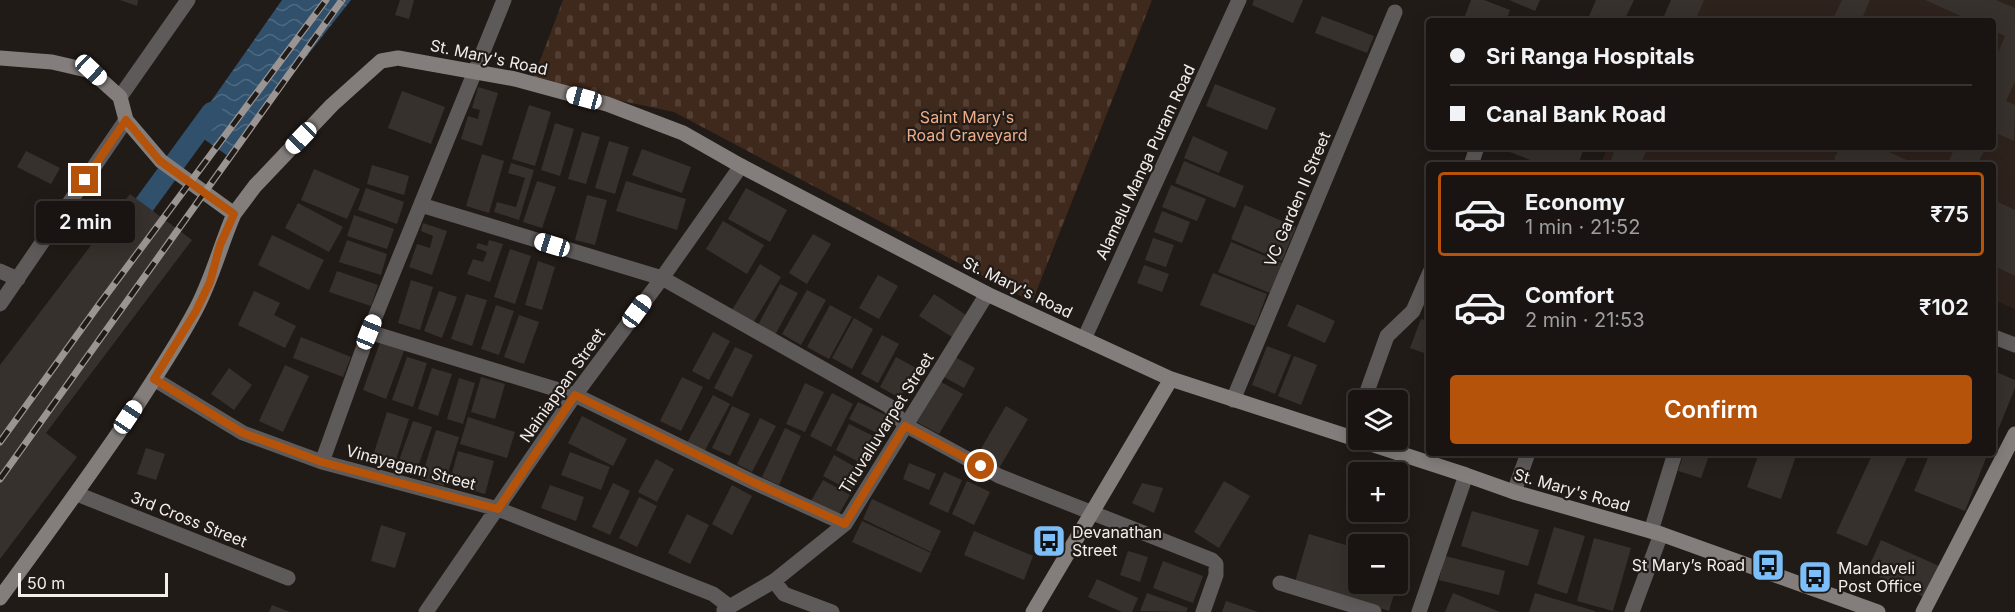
<!DOCTYPE html>
<html lang="en">
<head>
<meta charset="utf-8">
<style>
  body { margin:0; font-family:Inter,sans-serif; background:#221d1a; color:#f1f3f6; height:100vh; display:flex; flex-direction:column; font-size:22px; white-space:nowrap }
  * { box-sizing:border-box; margin:0 }
  p { font-size:20px; color:#9f9e9f }
  .icon { flex:none; width:33px; height:33px; fill:none; stroke:currentColor; stroke-width:2; stroke-linecap:round; stroke-linejoin:round }
  .map { position:relative; flex:1; overflow:hidden }
  .drawer { position:absolute; left:1426px; top:162px; width:570px; height:294px; display:flex; flex-direction:column; background:#191411; border-radius:6px; box-shadow:0 3px 15px #0003,0 0 0 2px #373331 }
  .drawer>* { flex:none }
  .hud { position:absolute; left:1426px; top:18px; width:570px; height:132px; border-radius:6px; box-shadow:0 3px 15px #0003,0 0 0 2px #373331; display:grid; align-content:center; height:132px; padding:0 24px; background:#191411 }
  .buttons { position:absolute; left:1348px; top:390px; display:grid; gap:12px }
  .buttons a { display:grid; place-items:center; width:60px; height:60px; border-radius:6px; background:#191411; box-shadow:0 3px 15px #0003,0 0 0 2px #373331; font-size:30px }
  .scale { position:absolute; left:18px; bottom:15px; width:150px; box-sizing:border-box; padding-left:6px; border:3px solid #f3eeec; border-top:0; font-size:16px; line-height:21px; white-space:nowrap; color:#f3eeec; -webkit-text-stroke:4px #211b17; paint-order:stroke }
  .end { position:absolute; width:27px; height:27px; margin:-14px; border:8px solid #b45309; background:#fff; box-shadow:0 0 0 3px #fff }
  .from { border-radius:50% }
  .bubble { position:absolute; height:42px; border-radius:6px; background:#191411; box-shadow:0 3px 15px #0003,0 0 0 2px #373331; font-size:20px; font-weight:600; line-height:42px; text-align:center }
  .car { position:absolute; width:18px; height:36px; margin:-18px -9px; border-radius:8px; box-shadow:0 0 4px 2px #0007; background:linear-gradient(#fff 24%,#345 0 40%,#fff 0 76%,#345 0 86%,#fff 0) }
  .hud b { display:flex; align-items:center; gap:21px; height:57px; font-size:22px }
  .hud b+b { border-top:2px solid #373331 }
  .hud i { width:15px; height:15px; background:#f1f3f6 }
  ul { padding:10px 0 0; list-style:none }
  li { display:flex; align-items:center; gap:18px; height:84px; margin:0 12px 9px; padding:0 12px; border:3px solid transparent; border-radius:6px }
  li div { flex:1 }
  li b { display:block; font-size:22px }
  li em { font-style:normal; font-weight:600 }
  li.selected { border-color:#b45309 }
  li>.icon { width:54px; height:54px; stroke-width:1.5 }
  .button { display:flex; gap:12px; margin-top:auto; padding:12px 24px }
  .button a { flex:1; height:69px; border-radius:6px; background:#b45309; color:#fff; font-size:24px; font-weight:600; line-height:69px; text-align:center }
  .map>svg:first-child { display:block }
  .built { fill:#2e221c }
  .cemetery { fill:url(#cemetery-stones) }
  .water { fill:url(#water-waves) }
  .lines { fill:none; stroke-linecap:round; stroke-linejoin:round }
  .canal { stroke:#30506c; stroke-width:21 }
  .building { fill:#37312d }
  .street { stroke:#5e5a59; stroke-width:15 }
  .secondary { stroke:#837e7b; stroke-width:15 }
  .rail-casing { stroke:#9a9492; stroke-width:7 }
  .rail { stroke:#211b17; stroke-width:4.5; stroke-dasharray:14; stroke-linecap:butt }
  .route { stroke:#b45309; stroke-width:8 }
  .labels { text-anchor:middle; stroke-width:4.5; stroke-linejoin:round; paint-order:stroke }
  .street-label { font-size:16px; fill:#f3eeec; stroke:#211b17 }
  .park-label { font-size:16px; fill:#eead89; stroke:#211b17 }
  .poi-label { font-size:16px; fill:#f3eeec; stroke:#211b17; text-anchor:start }
</style>
</head>
<body>
<div class="map">
<svg width="2015" height="612" viewBox="0 0 2015 612">
  <defs>
    <pattern id="cemetery-stones" width="16" height="16" patternUnits="userSpaceOnUse" patternTransform="scale(1.5)"><rect width="16" height="16" fill="#3f291c"/><path d="M2 7V4a2 2 0 0 1 4 0v3zM10 15v-3a2 2 0 0 1 4 0v3z" fill="#523e32"/></pattern>
    <pattern id="water-waves" width="16" height="10" patternUnits="userSpaceOnUse" patternTransform="scale(1.5)"><rect width="16" height="10" fill="#30506c"/><path d="M0 5q4-4 8 0t8 0" fill="none" stroke="#4e6a81"/></pattern>
  </defs>
  <rect width="100%" height="100%" fill="#211b17"/>
  <path class="built" d="M1671,0H2015V309L1994,300V165H1600L1608,147H1994V21H1662Z"/>
  <path class="cemetery" d="M563,0H1152L1032,302L674,112L532,82Z"/>
  <path class="water" d="M282,0H351L228,156L191,130Z"/>
  <g class="lines">
    <path class="canal" d="M128,227L212,112"/>
  </g>
  <path class="building" d="M120,0H138L137,6Z
    M400,0H414L409,19L395,15Z
    M1254,0H1303L1293,23L1252,5Z
    M1471,0H1484L1510,10L1506,21H1463Z
    M1509,0H1540L1535,11Z
    M1596,0H1634L1624,21H1587Z
    M1671,0H1704L1695,21H1662Z
    M1842,0H1870L1861,21H1832Z
    M1925,0H1996L2015,8V82L2006,101L2015,105L2014,141L1994,132V62L2005,36L1994,31V21H1972Z
    M1322,16L1374,36L1367,53L1315,33Z
    M1215,84L1276,108L1267,130L1206,106Z
    M478,87L498,93L482,146L461,139L468,116L478,119L480,110L472,108Z
    M402,91L445,107L431,144L388,128Z
    M529,105L551,112L535,166L512,159Z
    M555,123L574,129L560,176L541,170Z
    M582,132L600,137L586,184L568,179Z
    M1193,136L1228,152L1219,173L1184,158Z
    M609,141L629,147L615,194L595,188Z
    M1497,147H1581L1584,148L1578,165H1543Z
    M1616,147H1648L1640,165H1609Z
    M1840,147H1878L1918,165H1847L1834,159Z
    M1955,147H1986L1977,165H1947Z
    M642,149L691,167L682,193L632,175Z
    M26,151L60,168L51,184L17,167Z
    M482,154L504,161L489,213L466,206Z
    M1184,161L1244,186L1235,208L1175,183Z
    M511,163L534,170L519,220L494,212L497,202L516,207L525,178L508,173Z
    M372,165L409,176L404,195L367,184Z
    M314,169L360,189L347,219L301,200Z
    M537,181L556,187L542,228L523,222Z
    M626,181L686,199L677,230L616,211Z
    M1171,185L1206,199L1197,221L1162,207Z
    M366,188L404,202L397,224L358,210Z
    M746,188L787,210L770,242L728,219Z
    M130,194L192,240L46,433L77,457L0,559V365Z
    M587,195L607,200L595,245L575,240Z
    M1994,200L2015,210V276L1994,266Z
    M298,203L343,227L329,252L285,228Z
    M1245,205L1296,227L1282,261L1231,239Z
    M1162,211L1190,222L1182,243L1154,232Z
    M354,215L394,229L387,249L347,236Z
    M723,221L764,245L747,274L706,249Z
    M423,223L447,231L432,275L409,267L417,244L430,248L433,236L421,231Z
    M813,234L831,244L807,284L789,273Z
    M272,235L324,260L309,290L258,265Z
    M1153,238L1174,245L1166,267L1145,260Z
    M347,240L387,254L381,275L339,262Z
    M489,240L503,244L490,282L467,274L473,259L483,262L487,252L476,248L478,243L487,246Z
    M1231,242L1282,263L1270,293L1218,272Z
    M510,249L531,256L515,304L494,297Z
    M538,261L555,267L542,310L525,305Z
    M760,264L781,277L753,323L732,310Z
    M1144,265L1169,274L1162,292L1137,283Z
    M337,271L378,285L371,306L329,292Z
    M1213,273L1267,294L1255,326L1200,305Z
    M878,275L898,286L879,319L859,308Z
    M411,280L433,287L420,330L398,323Z
    M780,284L798,293L775,335L758,325Z
    M807,290L826,300L801,345L782,334Z
    M254,291L280,303L274,315L296,326L285,348L238,325Z
    M439,291L457,297L442,338L424,331Z
    M466,294L487,300L472,346L451,339Z
    M934,294L966,315L952,337L919,316Z
    M1297,304L1335,321L1325,343L1287,326Z
    M496,305L514,311L499,355L481,349Z
    M830,305L852,317L829,359L807,347Z
    M519,315L539,322L524,364L504,357Z
    M854,318L873,329L852,369L832,358Z
    M1421,319L1430,322V355L1410,348Z
    M713,332L730,341L709,380L692,371Z
    M882,335L899,344L878,383L861,374Z
    M301,337L351,357L343,377L293,358Z
    M381,340L405,348L386,399L363,390Z
    M1267,346L1291,355L1275,394L1252,385Z
    M735,347L753,355L732,397L714,388Z
    M953,356L975,368L964,388L942,376Z
    M1294,356L1317,365L1301,405L1278,396Z
    M407,357L427,363L413,407L392,400Z
    M896,357L916,368L900,398L880,387Z
    M285,365L309,376L283,432L259,421Z
    M229,368L252,385L234,410L211,394Z
    M432,368L452,374L438,416L418,409Z
    M1994,371L2015,380V388L1994,440Z
    M481,377L505,384L495,419L471,412Z
    M682,377L703,387L681,431L660,421Z
    M459,378L475,383L463,424L447,419Z
    M941,382L963,394L939,434L917,422Z
    M805,383L824,392L805,432L786,424Z
    M832,393L853,404L831,447L810,436Z
    M713,395L730,404L704,452L687,443Z
    M858,402L890,417L881,435L849,419Z
    M732,406L750,414L730,456L712,448Z
    M1006,406L1028,419L998,470L976,457Z
    M387,412L409,419L393,469L371,462Z
    M582,416L627,439L613,466L568,443Z
    M468,417L515,432L507,458L460,444Z
    M760,418L776,426L752,472L737,464Z
    M413,421L432,427L415,475L396,469Z
    M849,424L879,439L865,465L836,450Z
    M785,428L801,436L779,485L762,477Z
    M436,430L459,437L444,486L421,479Z
    M146,448L165,454L156,480L137,474Z
    M458,451L494,461L485,494L449,484Z
    M570,452L610,467L601,490L561,475Z
    M1684,453H1710L1701,478L1678,471Z
    M1759,453H1797L1781,499L1747,487Z
    M1873,453H1909L1867,546L1836,533Z
    M1930,453H1988L1965,511L1914,491Z
    M834,455L862,471L851,491L823,476Z
    M656,459L674,469L657,502L638,492Z
    M909,463L936,474L929,490L903,479Z
    M944,472L962,480L948,513L929,504Z
    M823,480L850,495L838,516L811,501Z
    M967,481L990,492L974,525L952,514Z
    M1224,481L1250,496L1219,548L1194,532Z
    M613,483L630,491L610,535L592,527Z
    M1142,483L1163,488L1154,513L1132,503Z
    M550,485L584,497L576,521L541,508Z
    M732,485L752,496L732,535L712,524Z
    M639,497L657,506L637,547L619,538Z
    M872,499L941,531L931,552L863,519Z
    M1472,511L1539,530L1528,566L1461,546Z
    M687,514L709,525L690,564L668,553Z
    M862,521L931,553L921,573L852,542Z
    M381,525L406,533L395,568L371,561Z
    M1554,527L1585,536L1567,594L1537,584Z
    M974,531L1033,556L1024,580L964,555Z
    M1309,534L1359,549V584H1397L1389,611L1295,582Z
    M1594,538L1631,548L1613,611L1577,601Z
    M1881,540L1939,566L1924,597L1867,571Z
    M1128,551L1148,557L1140,582L1120,575Z
    M1445,556L1505,571L1499,595L1439,580Z
    M1163,561L1203,576L1193,603L1153,588Z
    M1097,579L1138,598L1132,612H1122L1088,597Z
    M1147,593L1188,608L1186,612L1140,611Z
    M1453,593L1500,612H1445Z
    M1535,593L1595,611V612H1529Z
    M1226,601L1258,612H1222Z
    M272,605L290,612H269Z"/>
  <g class="lines">
    <path class="street" d="M120,97L188,0
      M1471,165L1477,147
      M421,205L662,278L889,406L905,425L999,476L1212,560L1216,564V575L1203,612
      M0,271L18,279
      M0,304L126,120
      M369,332L575,395L753,482L845,524
      M1994,337L2015,345
      M1084,339L1239,0
      M154,379L243,433L322,462L498,509L713,594L730,607
      M1233,400L1395,12
      M1364,400L1387,336L1413,311L1430,272
      M1351,438L1359,416
      M322,462L369,332L504,0
      M1514,492L1528,453
      M77,494L288,578
      M1651,531L1675,453
      M774,581L784,594L832,612
      M1280,583L1374,612
      M724,610L774,581L845,524L987,294
      M426,612L575,395L662,278L741,166
      M1419,612L1466,475
      M1632,612L1661,534"/>
    <path class="secondary" d="M0,58L52,62L91,71L120,97L126,120L161,161L234,214L255,186L332,105L381,61L398,58L515,79L607,104L683,133L741,166L987,294L1171,379L1466,475L1514,492L1661,534L1878,612
      M0,598C44,538 88,478 130,416C152,382 176,347 195,311C212,280 220,246 234,214
      M1033,612L1171,379
      M1923,612L2015,434"/>
    <defs>
      <path id="rail" d="M0,442L98,306L326,0
        M0,479L342,0"/>
    </defs>
    <use href="#rail" class="rail-casing"/>
    <use href="#rail" class="rail"/>
  </g>
  <g class="lines">
    <path class="route" d="M85,180L126,120L160,161L234,214L220,245L210,282L196,311L154,379L243,433L322,462L498,509L575,395L753,482L845,524L905,426L981,466"/>
  </g>
  <defs>
    <symbol id="bus-square" viewBox="-11 -11 22 22"><rect x="-9" y="-9" width="18" height="18" rx="4" fill="#7cbef9" stroke="#211b17"/><path d="M-5-6H5V4H4V6H2V4H-2V6H-4V4H-5ZM-3.5-4V0h7V-4ZM-3.5 1.2v1.5H-2V1.2ZM2 1.2v1.5H3.5V1.2Z" fill="#111"/></symbol>
  </defs>
  <g fill-rule="evenodd">
    <use href="#bus-square" x="1030" y="522" width="38" height="38"/>
    <use href="#bus-square" x="1749" y="546" width="38" height="38"/>
    <use href="#bus-square" x="1796" y="558" width="38" height="38"/>
  </g>
  <g class="labels">
    <g class="street-label">
      <text transform="translate(489 57) rotate(12)" y="6">St. Mary's Road</text>
      <text transform="translate(1145 162) rotate(-65)" y="6">Alamelu Manga Puram Road</text>
      <text transform="translate(1297 199) rotate(-67)" y="6">VC Garden II Street</text>
      <text transform="translate(1018 287) rotate(26)" y="6">St. Mary's Road</text>
      <text transform="translate(562 385) rotate(-55)" y="6">Nainiappan Street</text>
      <text transform="translate(886 423) rotate(-58)" y="6">Tiruvalluvarpet Street</text>
      <text transform="translate(411 467) rotate(15)" y="6">Vinayagam Street</text>
      <text transform="translate(1572 490) rotate(16)" y="6">St. Mary's Road</text>
      <text transform="translate(189 519) rotate(22)" y="6">3rd Cross Street</text>
    </g>
    <g class="park-label">
      <text x="967" y="123">Saint Mary's<tspan x="967" dy="18">Road Graveyard</tspan></text>
    </g>
    <g class="poi-label">
      <text x="1072" y="538">Devanathan<tspan x="1072" dy="18">Street</tspan></text>
      <text x="1745" y="571" text-anchor="end">St Mary’s Road</text>
      <text x="1838" y="574">Mandaveli<tspan x="1838" dy="18">Post Office</tspan></text>
    </g>
  </g>
</svg>
<div class="buttons">
<a><svg class="icon" aria-label="layers" viewBox="0 0 24 24"><path d="M12 4l9 5-9 5-9-5zM3 14l9 5 9-5"/></svg></a>
<a>+</a>
<a>−</a>
</div>
<div class="scale">50 m</div>
<i class="end from" style="left:981px;top:466px"></i>
<i class="end" style="left:85px;top:180px"></i>
<div class="bubble" style="left:36px;top:201px;width:99px">2 min</div>
<i class="car" style="left:91px;top:70px;rotate:133deg"></i>
<i class="car" style="left:584px;top:98px;rotate:285deg"></i>
<i class="car" style="left:301px;top:138px;rotate:224deg"></i>
<i class="car" style="left:552px;top:245px;rotate:287deg"></i>
<i class="car" style="left:637px;top:311px;rotate:36deg"></i>
<i class="car" style="left:369px;top:332px;rotate:22deg"></i>
<i class="car" style="left:128px;top:417px;rotate:34deg"></i>
<div class="hud">
<b><i class="from"></i>Sri Ranga Hospitals</b>
<b><i></i>Canal Bank Road</b>
</div>
<section class="drawer">
<ul>
<li class="selected"><svg class="icon" aria-label="car" viewBox="0 0 24 24"><path d="M5 17H2v-5l4-1 3-4h7l3 4 3 1v5h-3M9 17h6M6 11h13"/><circle cx="7" cy="17" r="2"/><circle cx="17" cy="17" r="2"/></svg><div><b>Economy</b><p>1 min · 21:52</p></div><em>₹75</em></li>
<li><svg class="icon" aria-label="car" viewBox="0 0 24 24"><path d="M5 17H2v-5l4-1 3-4h7l3 4 3 1v5h-3M9 17h6M6 11h13"/><circle cx="7" cy="17" r="2"/><circle cx="17" cy="17" r="2"/></svg><div><b>Comfort</b><p>2 min · 21:53</p></div><em>₹102</em></li>
</ul>
<div class="button"><a>Confirm</a></div>
</section>
</div>
</body>
</html>
